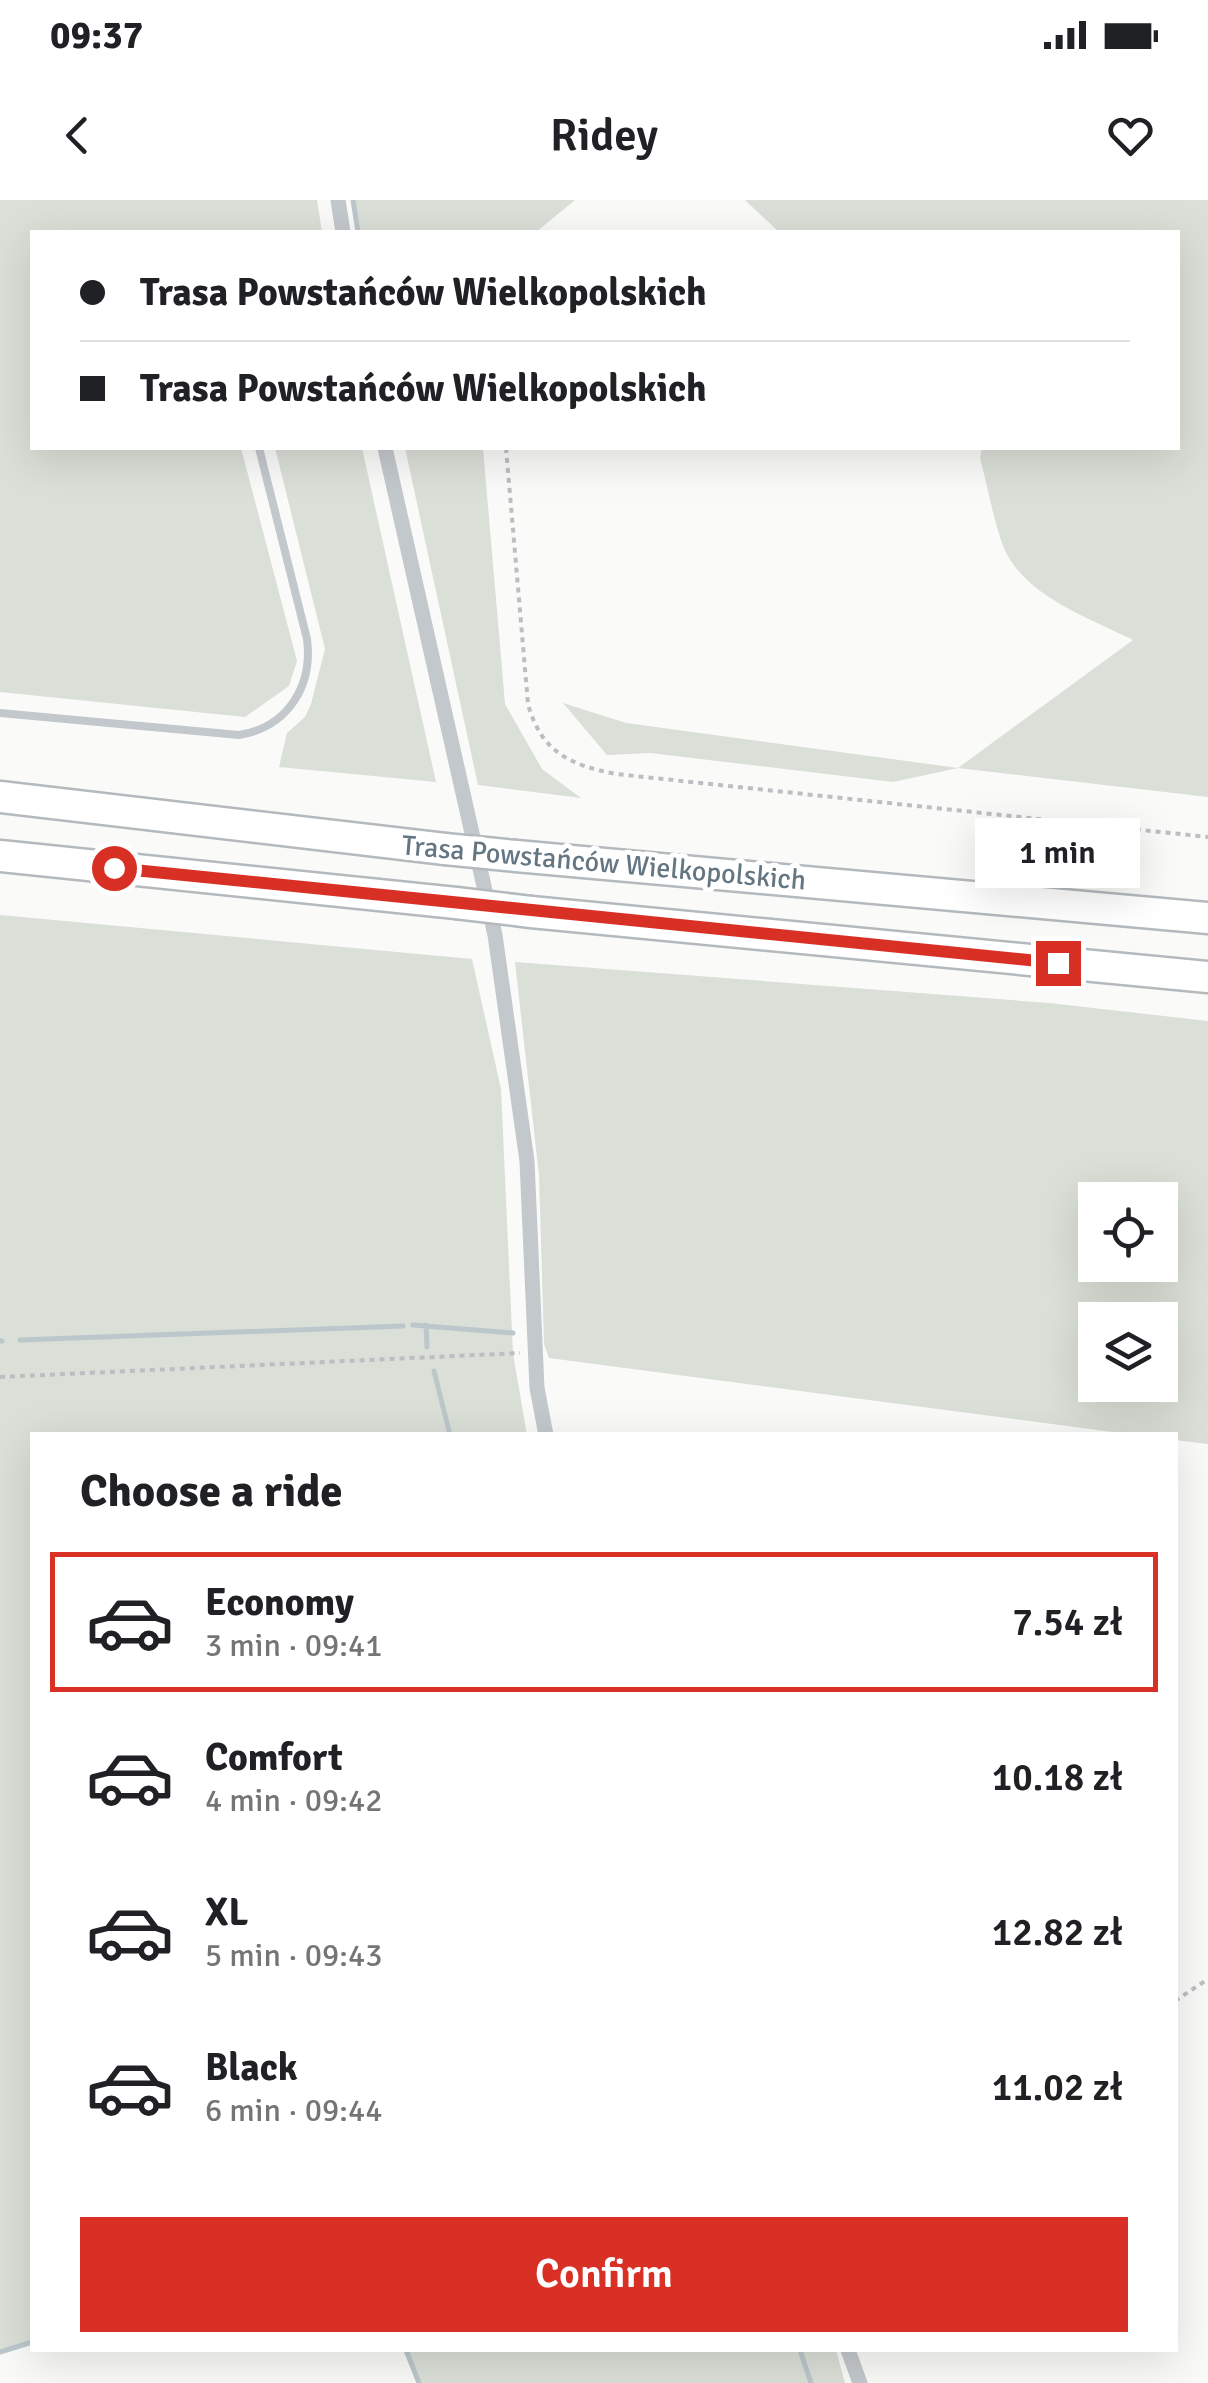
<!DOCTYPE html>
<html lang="en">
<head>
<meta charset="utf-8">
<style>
  body { margin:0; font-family:Signika,sans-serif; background:#f2f2f2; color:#202124; height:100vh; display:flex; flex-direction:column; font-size:38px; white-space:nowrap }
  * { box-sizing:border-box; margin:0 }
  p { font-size:32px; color:#757577 }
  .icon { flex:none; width:55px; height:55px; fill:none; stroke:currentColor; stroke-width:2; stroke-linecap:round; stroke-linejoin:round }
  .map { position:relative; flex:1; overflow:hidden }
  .side { position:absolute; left:30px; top:1232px; width:1148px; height:920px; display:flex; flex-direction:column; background:#fff; border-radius:0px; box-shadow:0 10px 40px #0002 }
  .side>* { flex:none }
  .hud { position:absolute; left:30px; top:30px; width:1150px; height:220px; border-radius:0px; box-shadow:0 10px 40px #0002; display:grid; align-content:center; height:220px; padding:0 50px; background:#fff }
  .buttons { position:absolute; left:1078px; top:982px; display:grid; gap:20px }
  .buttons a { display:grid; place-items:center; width:100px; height:100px; border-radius:0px; background:#fff; box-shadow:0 10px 40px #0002; font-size:50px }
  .end { position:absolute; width:45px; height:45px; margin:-22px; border:12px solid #d93025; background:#fff; box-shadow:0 0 0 5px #fff }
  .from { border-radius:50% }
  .bubble { position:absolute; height:70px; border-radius:0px; background:#fff; box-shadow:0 10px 40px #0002; font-size:32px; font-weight:600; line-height:70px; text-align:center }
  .hud b { display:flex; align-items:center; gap:35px; height:95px; font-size:38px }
  .hud b+b { border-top:2px solid #e0e0e0 }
  .hud i { width:25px; height:25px; background:#202124 }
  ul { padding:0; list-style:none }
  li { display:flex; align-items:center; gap:30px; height:140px; margin:0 20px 15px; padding:0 30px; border:5px solid transparent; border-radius:0px }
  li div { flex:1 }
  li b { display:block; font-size:38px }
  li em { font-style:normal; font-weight:600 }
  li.selected { border-color:#d93025 }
  li>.icon { width:90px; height:90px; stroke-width:1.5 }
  h2 { padding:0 50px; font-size:45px; line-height:120px }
  .action { display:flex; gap:20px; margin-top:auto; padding:20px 50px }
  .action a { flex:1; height:115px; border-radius:0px; background:#d93025; color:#fff; font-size:40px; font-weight:600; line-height:115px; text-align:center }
  .status { display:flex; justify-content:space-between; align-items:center; height:70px; padding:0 50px; background:#fff; direction:ltr }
  .status svg { height:28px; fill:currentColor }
  header { display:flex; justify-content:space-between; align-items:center; height:130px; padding:0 50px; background:#fff; font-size:45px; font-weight:600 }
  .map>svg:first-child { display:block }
  .green { fill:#dadfd7; fill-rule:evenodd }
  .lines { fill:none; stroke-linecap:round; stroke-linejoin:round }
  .stream { stroke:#bbc7cb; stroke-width:5 }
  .motorway-casing { stroke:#b4b9bd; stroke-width:35 }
  .path { stroke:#bbbfc2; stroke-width:4; stroke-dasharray:5 5; stroke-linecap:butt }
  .service { stroke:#c3c8cc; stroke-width:8 }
  .minor { stroke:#c3c8cc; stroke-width:15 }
  .motorway { stroke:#fff; stroke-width:30 }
  .motorway-bridge-casing { stroke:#b4b9bd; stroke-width:35; stroke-linecap:butt }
  .motorway-bridge { stroke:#fff; stroke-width:30 }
  .route { stroke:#d93025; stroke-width:12 }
  .labels { text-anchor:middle; stroke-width:10; stroke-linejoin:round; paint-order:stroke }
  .street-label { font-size:28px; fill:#657683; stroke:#fff }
</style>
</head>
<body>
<div class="status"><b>09:37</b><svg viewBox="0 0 49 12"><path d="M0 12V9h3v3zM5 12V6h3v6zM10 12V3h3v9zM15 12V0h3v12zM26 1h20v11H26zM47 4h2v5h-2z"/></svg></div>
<header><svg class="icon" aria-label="back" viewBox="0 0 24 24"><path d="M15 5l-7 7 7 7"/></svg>Ridey<svg class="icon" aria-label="heart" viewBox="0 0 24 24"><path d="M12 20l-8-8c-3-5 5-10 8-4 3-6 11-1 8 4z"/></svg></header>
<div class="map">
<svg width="1208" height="2183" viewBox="0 0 1208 2183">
  <rect width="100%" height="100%" fill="#fafaf8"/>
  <path class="green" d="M0,0H317L322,32H32V248H241L297,461L289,486L245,517L0,492Z
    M353,0H575L536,32H358Z
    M745,0H1208V597L958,568L893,582L650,553L607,555L563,503L626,523L958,568L1133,440C1091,419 1024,396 1004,348C993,320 988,287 980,258L982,248H1178V32H779Z
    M275,248H362L436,582L279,567L287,533L305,517L311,504L325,449Z
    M405,248H483L505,504L542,569L581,598L478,585Z
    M0,715L472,759L501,889L513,1154L527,1235H32V2142L0,2152Z
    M515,762L1049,803L1208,821V1244L1175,1240V1235H1136L549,1158L544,1144L539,975ZM1095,1000H1160V1065H1095ZM1160,1120V1185H1095V1120Z
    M406,2150H836L845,2183H419Z"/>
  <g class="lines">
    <path class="stream" d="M353,0L358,32
      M413,1125L513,1133
      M426,1125L427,1147
      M20,1140L403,1126
      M0,1141H2
      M434,1171L450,1235
      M406,2150L419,2183
      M800,2150L811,2183
      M0,2152L32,2142"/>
    <defs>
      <path id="motorway" d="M0,597L445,649
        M0,656L456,703
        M516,656L1208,718
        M531,712L1208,777"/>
    </defs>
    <use href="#motorway" class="motorway-casing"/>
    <path class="path" d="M506,248L528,504C541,552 570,565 616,574L1208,637
      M0,1177L520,1153
      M1175,1801L1208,1779"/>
    <path class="service" d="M0,513L239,535C288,527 313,486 307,439L259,248"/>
    <path class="minor" d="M338,0L343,32
      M385,248L495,735L527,961L537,1188L546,1235
      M848,2150L860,2183"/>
    <use href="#motorway" class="motorway"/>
    <defs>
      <path id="motorway-bridge" d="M445,649L516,656
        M456,703L531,712"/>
    </defs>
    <use href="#motorway-bridge" class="motorway-bridge-casing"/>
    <use href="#motorway-bridge" class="motorway-bridge"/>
  </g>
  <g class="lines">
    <path class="route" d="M114,668L1058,763"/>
  </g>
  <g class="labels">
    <g class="street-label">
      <text transform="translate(604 662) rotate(5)" y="10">Trasa Powstańców Wielkopolskich</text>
    </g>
  </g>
</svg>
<div class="buttons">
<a><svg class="icon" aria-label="locate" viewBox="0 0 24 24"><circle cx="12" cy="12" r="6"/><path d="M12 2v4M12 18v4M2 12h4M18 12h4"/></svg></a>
<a><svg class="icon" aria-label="layers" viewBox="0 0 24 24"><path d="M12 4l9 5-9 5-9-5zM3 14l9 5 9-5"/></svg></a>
</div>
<i class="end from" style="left:114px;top:668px"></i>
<i class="end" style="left:1058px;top:763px"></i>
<div class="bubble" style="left:975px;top:618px;width:165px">1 min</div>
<div class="hud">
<b><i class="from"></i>Trasa Powstańców Wielkopolskich</b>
<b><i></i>Trasa Powstańców Wielkopolskich</b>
</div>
<section class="side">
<h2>Choose a ride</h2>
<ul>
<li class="selected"><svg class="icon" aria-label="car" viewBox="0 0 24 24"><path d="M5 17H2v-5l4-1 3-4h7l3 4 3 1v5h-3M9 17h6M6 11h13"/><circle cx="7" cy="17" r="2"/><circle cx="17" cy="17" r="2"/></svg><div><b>Economy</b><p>3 min · 09:41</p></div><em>7.54 zł</em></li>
<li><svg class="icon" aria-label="car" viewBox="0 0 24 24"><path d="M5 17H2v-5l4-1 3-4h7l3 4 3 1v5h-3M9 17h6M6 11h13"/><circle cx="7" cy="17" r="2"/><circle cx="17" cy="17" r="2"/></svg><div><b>Comfort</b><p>4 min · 09:42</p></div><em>10.18 zł</em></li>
<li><svg class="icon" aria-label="car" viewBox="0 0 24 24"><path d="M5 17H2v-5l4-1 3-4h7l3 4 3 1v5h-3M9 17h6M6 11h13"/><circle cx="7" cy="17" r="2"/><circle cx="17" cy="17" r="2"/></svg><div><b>XL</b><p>5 min · 09:43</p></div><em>12.82 zł</em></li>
<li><svg class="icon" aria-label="car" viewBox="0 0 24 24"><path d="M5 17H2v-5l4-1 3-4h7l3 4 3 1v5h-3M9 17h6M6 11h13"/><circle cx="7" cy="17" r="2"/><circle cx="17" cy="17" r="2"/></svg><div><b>Black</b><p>6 min · 09:44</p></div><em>11.02 zł</em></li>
</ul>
<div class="action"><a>Confirm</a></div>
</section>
</div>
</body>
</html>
